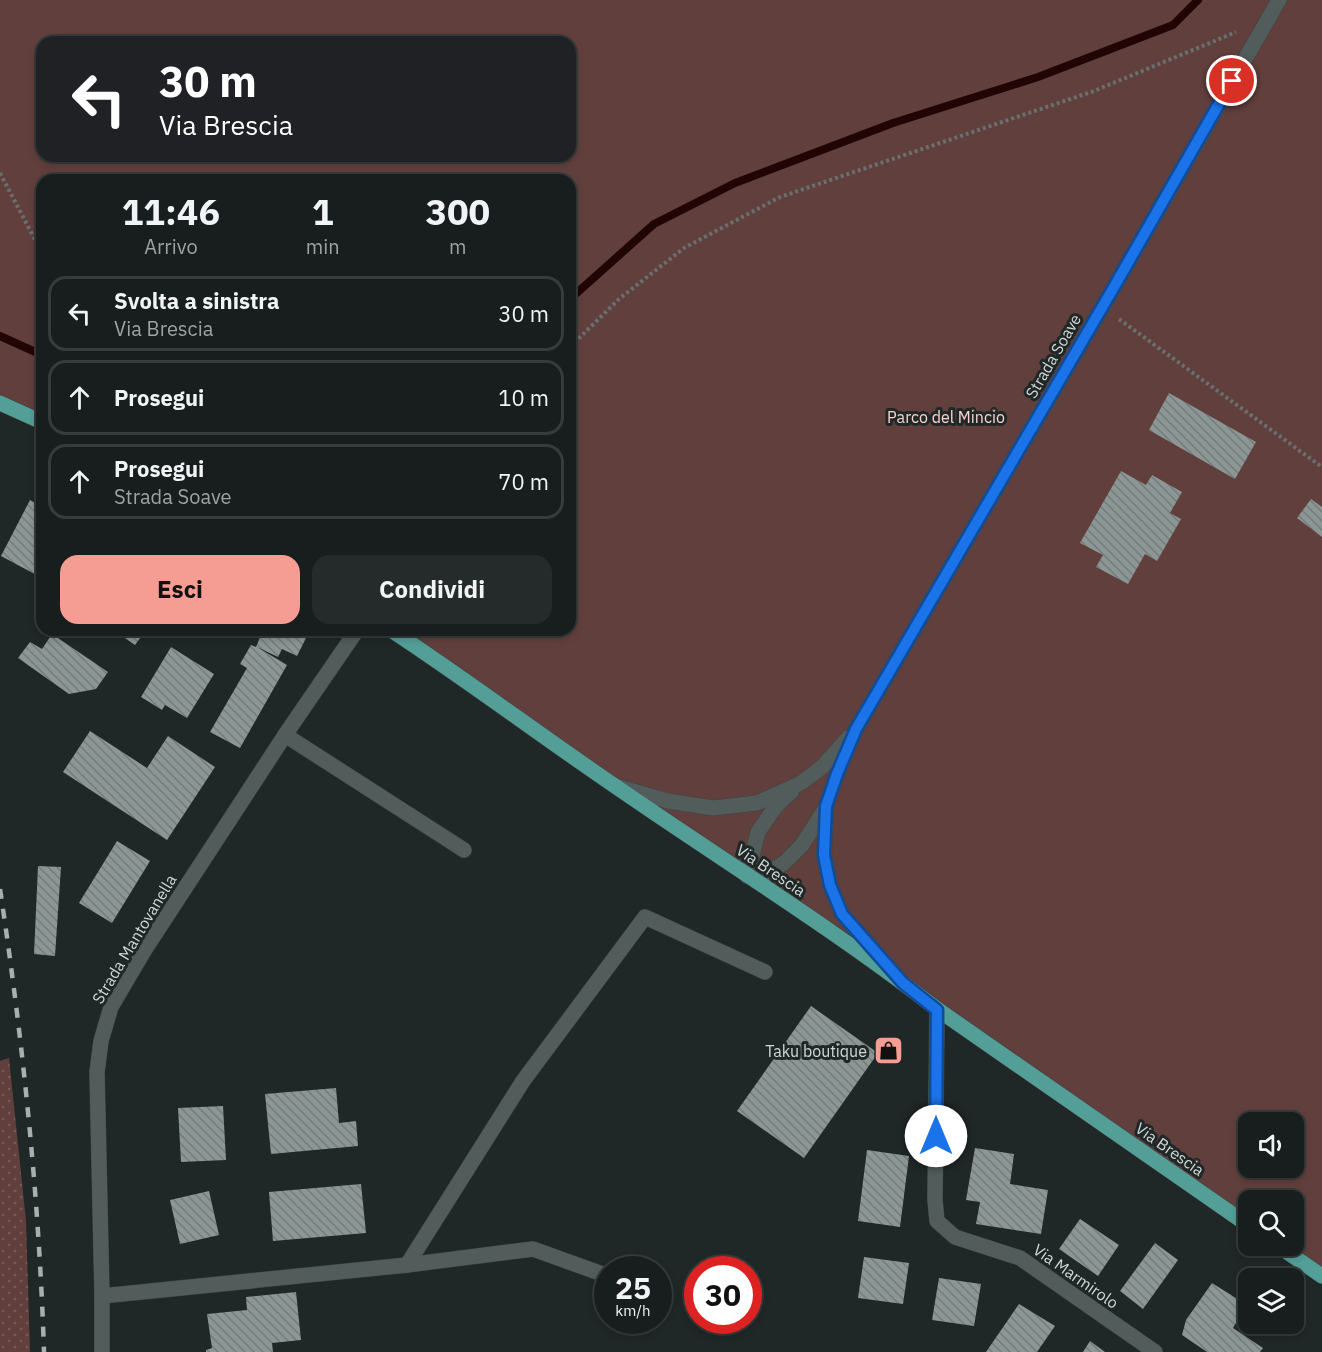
<!DOCTYPE html>
<html lang="it">
<head>
<meta charset="utf-8">
<style>
  :root { --surface:#171e1d; --page:#242b2a; --text:#f1f3f6; --muted:#9ea2a4; --line:#363c3b; --accent:#f59c93 }
  body { margin:0; font-family:"IBM Plex Sans",sans-serif; background:var(--page); color:var(--text); height:100vh; display:flex; flex-direction:column; font-size:22px; white-space:nowrap }
  * { box-sizing:border-box; margin:0 }
  p { font-size:20px; color:var(--muted) }
  .icon { flex:none; width:33px; height:33px; fill:none; stroke:currentColor; stroke-width:2; stroke-linecap:round; stroke-linejoin:round }
  .map { position:relative; flex:1; overflow:hidden }
  .sheet { position:absolute; left:36px; top:174px; width:540px; height:462px; display:flex; flex-direction:column; background:var(--surface); border-radius:18px; box-shadow:0 3px 9px #0003,0 0 0 2px var(--line) }
  .sheet>* { flex:none }
  .banner { position:absolute; left:36px; top:36px; width:540px; height:126px; border-radius:18px; box-shadow:0 3px 9px #0003,0 0 0 2px var(--line); background:#202124; color:#fff; overflow:hidden }
  .tools { position:absolute; left:1238px; top:1112px; display:grid; gap:12px }
  .tools a { display:grid; place-items:center; width:66px; height:66px; border-radius:12px; background:var(--surface); box-shadow:0 3px 9px #0003,0 0 0 2px var(--line); font-size:30px }
  .speed { position:absolute; left:594px; top:1256px; display:flex; gap:12px; font-size:30px; font-weight:700; text-align:center }
  .speed>* { display:grid; place-content:center; width:78px; height:78px; border-radius:50%; background:var(--surface); box-shadow:0 3px 9px #0003,0 0 0 2px var(--line); line-height:1 }
  .speed small { font-size:15px; font-weight:400 }
  .speed .limit { border:9px solid #d22; background:#fff; color:#111 }
  .pin { position:absolute; display:grid; place-items:center; width:51px; height:51px; color:#fff; margin:-26px; border:3px solid #fff; border-radius:50%; box-shadow:0 2px 6px #0007 }
  .me { position:absolute; width:66px; margin:-33px; rotate:0deg; stroke-linejoin:round; filter:drop-shadow(0 0 4px #0008) }
  .turn { display:flex; align-items:center; gap:21px; height:126px; padding:0 24px; font-size:27px }
  .turn .icon { width:78px; height:78px; stroke-width:2.5 }
  .turn b { display:block; font-size:42px; line-height:51px }
  .eta { display:flex; justify-content:space-evenly; align-items:center; height:102px; text-align:center }
  .eta b { font-size:36px; font-weight:800; line-height:42px }
  .cta { display:flex; gap:12px; margin-top:auto; padding:12px 24px }
  .cta a { flex:1; height:69px; border-radius:18px; background:var(--accent); color:#111; font-size:24px; font-weight:800; line-height:69px; text-align:center }
  .cta a+a { background:var(--page); color:var(--text) }
  ul { padding:0; list-style:none }
  li { display:flex; align-items:center; gap:18px; height:75px; margin:0 12px 9px; padding:0 12px; border:3px solid var(--line); border-radius:18px }
  li div { flex:1 }
  li b { display:block; font-size:22px }
  li em { font-style:normal }
  .map>svg:first-child { display:block }
</style>
</head>
<body>
<div class="map">
<svg width="1322" height="1352" viewBox="0 0 1322 1352">
  <defs>
    <pattern id="grass-dots" width="8" height="8" patternUnits="userSpaceOnUse" patternTransform="scale(1.5)"><rect width="8" height="8" fill="#613f3c"/><path d="M2 2h.1M6 6h.1" fill="none" stroke="#775a57" stroke-width="1.8" stroke-linecap="round"/></pattern>
    <pattern id="building-back-hatch" width="6" height="6" patternUnits="userSpaceOnUse" patternTransform="scale(1.5)"><rect width="6" height="6" fill="#8b9695"/><path d="M-1 5l2 2M0 0l6 6M5-1l2 2" fill="none" stroke="#747c7c"/></pattern>
  </defs>
  <rect width="100%" height="100%" fill="#1f2827"/>
  <!-- grass -->
  <polygon fill="url(#grass-dots)" points="9,1058 26,1221 30,1352 0,1352 0,1061"/>
  <!-- green -->
  <path fill="#613f3c" fill-rule="evenodd" d="M0,0h1322v1275l-43,-30h14v-45h-45v24l-860,-594h182v-450h-528v250l-42,-22zM42,42h528v114h-528zM1248,1122h45v45h-45z"/>
  <g fill="none" stroke-linecap="round" stroke-linejoin="round">
    <!-- stream -->
    <g stroke="#210505" stroke-width="8">
      <polyline points="570,299 654,224 735,183 893,123 1038,77 1173,25 1198,0"/>
      <polyline points="0,336 42,355"/>
    </g>
  </g>
  <!-- building -->
  <g fill="url(#building-back-hatch)">
    <polygon points="1169,393 1256,442 1235,479 1149,430"/>
    <polygon points="1121,471 1146,485 1152,475 1182,492 1170,513 1181,519 1157,561 1145,554 1128,584 1096,567 1103,555 1080,543"/>
    <polygon points="1311,499 1322,507 1322,537 1297,518"/>
    <polygon points="30,500 42,507 42,578 1,556"/>
    <polygon points="113,630 146,630 135,645"/>
    <polygon points="263,630 310,630 297,656 282,649 278,657 257,647 287,665 240,748 210,732 247,668 240,664 251,645 256,647"/>
    <polygon points="52,634 108,672 96,689 69,694 18,658 30,642 42,649"/>
    <polygon points="171,647 214,674 187,718 165,705 162,710 141,697"/>
    <polygon points="90,731 147,768 168,736 215,767 167,840 63,772"/>
    <polygon points="117,841 150,861 112,923 79,903"/>
    <polygon points="38,866 61,867 55,956 34,954"/>
    <polygon points="811,1006 878,1053 804,1158 737,1111"/>
    <polygon points="336,1088 339,1123 356,1121 358,1146 271,1154 265,1094"/>
    <polygon points="223,1106 226,1160 181,1162 178,1108"/>
    <polygon points="975,1148 1014,1154 1010,1184 1048,1190 1041,1234 976,1224 980,1202 966,1200"/>
    <polygon points="867,1150 909,1156 900,1227 858,1221"/>
    <polygon points="361,1184 366,1233 273,1241 269,1192"/>
    <polygon points="209,1191 219,1235 180,1244 170,1200"/>
    <polygon points="1080,1219 1119,1245 1098,1276 1059,1249"/>
    <polygon points="1155,1243 1178,1260 1143,1309 1120,1291"/>
    <polygon points="864,1257 909,1263 903,1304 858,1298"/>
    <polygon points="939,1278 981,1284 974,1326 932,1320"/>
    <polygon points="1212,1283 1247,1305 1233,1328 1263,1348 1260,1352 1207,1352 1182,1335 1186,1320"/>
    <polygon points="296,1292 301,1340 272,1343 273,1352 206,1352 206,1350 212,1348 207,1314 247,1310 246,1297"/>
    <polygon points="1019,1304 1055,1326 1037,1352 986,1352"/>
    <polygon points="1090,1341 1105,1352 1083,1352"/>
  </g>
  <g fill="none" stroke-linecap="round" stroke-linejoin="round">
    <defs>
      <g id="minor">
        <polyline points="285,735 464,850"/>
        <polyline points="619,787 668,801 713,808 757,803 801,783 822,767 848,738"/>
        <polyline points="747,876 758,832 776,806 792,791"/>
        <polyline points="756,881 784,863 802,845 825,809"/>
        <polyline points="893,972 842,914 830,885 824,855 826,806 837,774 856,729 1114,287 1279,0"/>
        <polyline points="937,1009 935,1200 937,1221 955,1237 1020,1258 1155,1352"/>
        <polyline points="407,1265 523,1081 645,917 765,972"/>
        <polyline points="102,1296 407,1265 533,1249 608,1276"/>
        <polyline points="102,1352 102,1296 97,1072 101,1041 111,1007 144,951 285,735 357,630"/>
      </g>
      <g id="major">
        <polyline points="0,403 42,422"/>
        <path d="M391,630c76,50 149,105 224,156 107,74 219,143 322,223l311,216"/>
        <polyline points="1277,1245 1322,1276"/>
      </g>
    </defs>
    <!-- minor casing -->
    <use href="#minor" stroke="#3c4443" stroke-width="16"/>
    <!-- major casing -->
    <use href="#major" stroke="#3c4443" stroke-width="16"/>
    <!-- path -->
    <g stroke="#69706f" stroke-width="4" stroke-dasharray="3 3" stroke-linecap="butt">
      <polyline points="0,173 42,253"/>
      <polyline points="1119,319 1322,467"/>
      <polyline points="570,347 619,299 684,248 780,197 1094,91 1236,32"/>
    </g>
    <!-- minor -->
    <use href="#minor" stroke="#525d5b" stroke-width="15"/>
    <!-- major -->
    <use href="#major" stroke="#539f98" stroke-width="15"/>
    <!-- rail -->
    <path stroke="#a8afae" stroke-width="4.5" stroke-dasharray="10 10" stroke-linecap="butt" d="M0,889c23,153 39,308 44,463"/>
  </g>
  <g fill="none" stroke-linecap="round" stroke-linejoin="round">
    <defs>
      <polyline id="route" points="936,1136 937,1010 903,983 842,914 830,885 824,855 826,806 837,774 856,729 1114,287 1232,81"/>
    </defs>
    <!-- route casing -->
    <use href="#route" stroke="#114b97" stroke-width="15"/>
    <!-- route -->
    <use href="#route" stroke="#1a73e8" stroke-width="10"/>
  </g>
  <!-- icons -->
  <defs>
    <symbol id="shop-square" viewBox="-11 -11 22 22"><rect x="-9" y="-9" width="18" height="18" rx="4" fill="#f59c93" stroke="#1f2827"/><path d="M-5-2.5h2.3a2.7 3.5 0 0 1 5.4 0H5L5.5 6h-11ZM-1.5-2.5h3a1.5 2.3 0 0 0-3 0Z" fill="#111"/></symbol>
  </defs>
  <g fill-rule="evenodd">
    <use href="#shop-square" x="872" y="1034" width="33" height="33"/>
  </g>
  <g text-anchor="middle" dominant-baseline="central" stroke-width="6" stroke-linejoin="round" paint-order="stroke">
    <!-- street labels -->
    <g font-size="16" fill="#d1d7d6" stroke="#1f2827">
      <text transform="translate(1053 356) rotate(-60)">Strada Soave</text>
      <text transform="translate(771 870) rotate(34)">Via Brescia</text>
      <text transform="translate(134 939) rotate(-59)">Strada Mantovanella</text>
      <text transform="translate(1170 1149) rotate(35)">Via Brescia</text>
      <text transform="translate(1076 1276) rotate(35)">Via Marmirolo</text>
    </g>
    <!-- park labels -->
    <g font-size="16" fill="#fdd3ce" stroke="#1f2827">
      <text x="946" y="417">Parco del Mincio</text>
    </g>
    <!-- poi labels -->
    <g font-size="16" fill="#d1d7d6" stroke="#1f2827" text-anchor="end">
      <text x="867" y="1051">Taku boutique</text>
    </g>
  </g>
</svg>
<div class="tools">
<a><svg class="icon" aria-label="sound" viewBox="0 0 24 24"><path d="M4 9h4l5-4v14l-5-4H4zM17 9q2 3 0 6"/></svg></a>
<a><svg class="icon" aria-label="search" viewBox="0 0 24 24"><circle cx="10" cy="10" r="6"/><path d="M15 15l6 6"/></svg></a>
<a><svg class="icon" aria-label="layers" viewBox="0 0 24 24"><path d="M12 4l9 5-9 5-9-5zM3 14l9 5 9-5"/></svg></a>
</div>
<div class="speed"><div>25<small>km/h</small></div><div class="limit">30</div></div>
<div class="pin" style="left:1232px;top:81px;background:#d93025"><svg class="icon" aria-label="arrive" viewBox="0 0 24 24"><path d="M6 21V4h12l-3 4 3 4H6"/></svg></div>
<svg class="me" style="left:936px;top:1136px" viewBox="-20 -20 40 40"><circle r="19" fill="#fff"/><path d="M0-13L10 11 0 6-10 11z" fill="#1a73e8"/></svg>
<div class="banner">
<div class="turn"><svg class="icon" aria-label="left" viewBox="0 0 24 24"><path d="M17 20v-9H6M10 6l-5 5 5 5"/></svg><div><b>30 m</b>Via Brescia</div></div>
</div>
<section class="sheet">
<div class="eta">
<div><b>11:46</b><p>Arrivo</p></div>
<div><b>1</b><p>min</p></div>
<div><b>300</b><p>m</p></div>
</div>
<ul>
<li><svg class="icon" aria-label="left" viewBox="0 0 24 24"><path d="M17 20v-9H6M10 6l-5 5 5 5"/></svg><div><b>Svolta a sinistra</b><p>Via Brescia</p></div><em>30 m</em></li>
<li><svg class="icon" aria-label="ahead" viewBox="0 0 24 24"><path d="M12 20V5M6 11l6-6 6 6"/></svg><div><b>Prosegui</b></div><em>10 m</em></li>
<li><svg class="icon" aria-label="ahead" viewBox="0 0 24 24"><path d="M12 20V5M6 11l6-6 6 6"/></svg><div><b>Prosegui</b><p>Strada Soave</p></div><em>70 m</em></li>
</ul>
<div class="cta"><a>Esci</a><a>Condividi</a></div>
</section>
</div>
</body>
</html>
